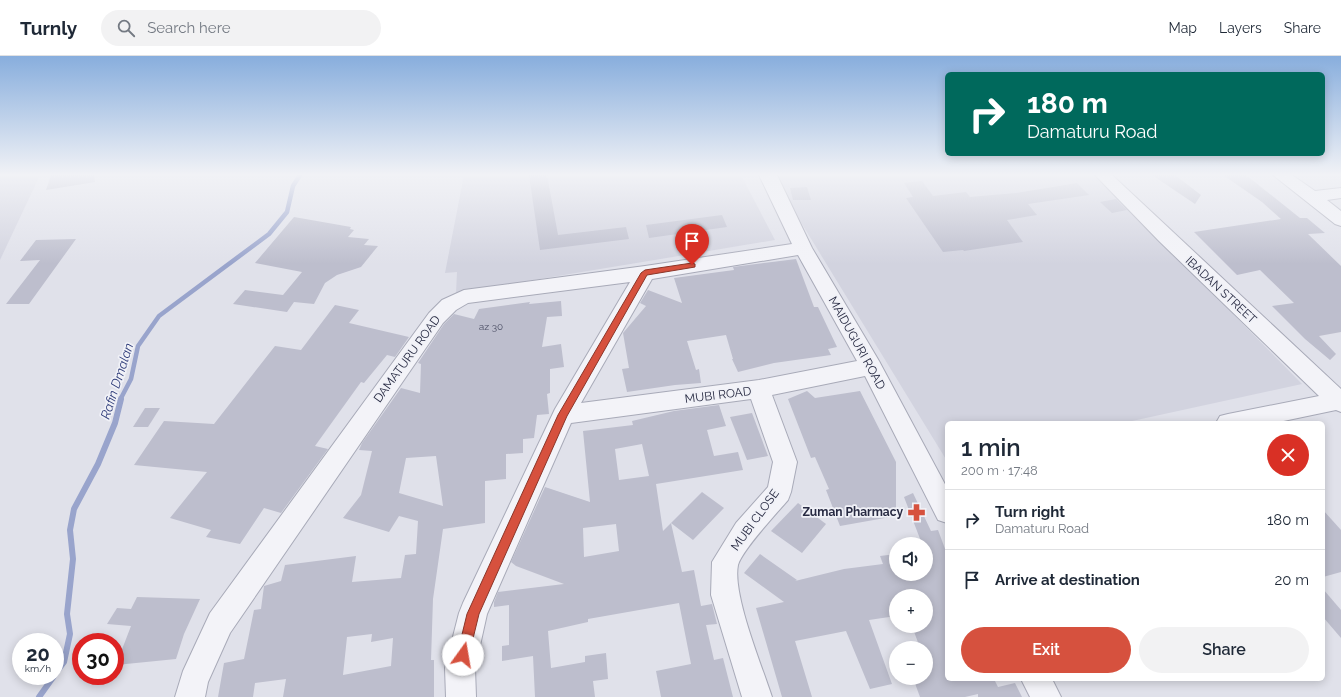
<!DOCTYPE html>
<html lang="en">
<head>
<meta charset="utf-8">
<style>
  :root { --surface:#fff; --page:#f2f2f3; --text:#1f2937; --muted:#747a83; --line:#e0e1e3; --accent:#d6513e }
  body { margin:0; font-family:Raleway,sans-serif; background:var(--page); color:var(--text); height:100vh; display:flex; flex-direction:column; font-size:15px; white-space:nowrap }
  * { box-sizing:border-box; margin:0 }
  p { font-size:13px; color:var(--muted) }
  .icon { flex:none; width:22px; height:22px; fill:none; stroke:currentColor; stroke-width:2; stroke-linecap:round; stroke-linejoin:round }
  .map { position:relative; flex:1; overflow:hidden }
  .panel { position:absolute; left:945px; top:365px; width:380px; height:260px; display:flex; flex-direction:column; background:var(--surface); border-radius:6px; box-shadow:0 2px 10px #0003 }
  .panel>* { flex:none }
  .banner { position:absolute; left:945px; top:16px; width:380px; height:84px; border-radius:6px; box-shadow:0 2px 10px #0003; background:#00695c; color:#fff; overflow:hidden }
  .fabs { position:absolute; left:889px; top:481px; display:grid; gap:8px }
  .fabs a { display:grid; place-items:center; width:44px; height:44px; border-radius:50%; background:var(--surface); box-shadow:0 2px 10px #0003; font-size:20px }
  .speed { position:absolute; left:12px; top:577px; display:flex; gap:8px; font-size:20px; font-weight:700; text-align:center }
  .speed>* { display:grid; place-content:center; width:52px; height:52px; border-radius:50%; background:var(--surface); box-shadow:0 2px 10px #0003; line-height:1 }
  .speed small { font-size:10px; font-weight:400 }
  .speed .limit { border:6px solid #d22; background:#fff; color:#111 }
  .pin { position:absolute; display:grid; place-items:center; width:34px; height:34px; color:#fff; margin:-41px -17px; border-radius:50% 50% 50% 0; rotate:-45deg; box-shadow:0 0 4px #0007 }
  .pin .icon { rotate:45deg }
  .me { position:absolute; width:44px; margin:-22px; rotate:13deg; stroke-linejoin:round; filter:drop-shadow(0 0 3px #0008) }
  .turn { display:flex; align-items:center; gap:14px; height:84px; padding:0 16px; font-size:18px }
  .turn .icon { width:52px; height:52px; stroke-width:2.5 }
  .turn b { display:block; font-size:28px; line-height:34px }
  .round { display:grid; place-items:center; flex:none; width:42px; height:42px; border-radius:21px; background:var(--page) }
  .summary { display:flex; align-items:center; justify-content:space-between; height:68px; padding:0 16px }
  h1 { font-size:24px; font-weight:600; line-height:30px }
  .cta { display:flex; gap:8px; margin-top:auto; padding:8px 16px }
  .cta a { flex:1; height:46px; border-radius:24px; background:var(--accent); color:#fff; font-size:16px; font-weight:600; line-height:46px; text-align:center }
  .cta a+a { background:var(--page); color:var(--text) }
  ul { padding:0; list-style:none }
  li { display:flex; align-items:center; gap:12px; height:60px; padding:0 16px; border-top:1px solid var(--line) }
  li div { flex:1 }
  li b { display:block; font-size:15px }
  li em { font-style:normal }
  header { display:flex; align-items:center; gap:24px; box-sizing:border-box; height:56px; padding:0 20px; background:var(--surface); border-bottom:1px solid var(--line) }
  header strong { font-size:19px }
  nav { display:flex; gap:22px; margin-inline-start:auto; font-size:14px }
  .search { width:280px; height:36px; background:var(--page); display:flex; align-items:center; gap:10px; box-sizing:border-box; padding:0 14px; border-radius:22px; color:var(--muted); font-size:15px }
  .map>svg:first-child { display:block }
</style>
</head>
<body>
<header>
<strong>Turnly</strong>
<div class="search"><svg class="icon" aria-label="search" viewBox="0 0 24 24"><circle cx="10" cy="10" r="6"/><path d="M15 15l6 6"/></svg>Search here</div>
<nav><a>Map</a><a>Layers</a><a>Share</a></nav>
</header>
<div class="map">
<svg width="1341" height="641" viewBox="0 0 1341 641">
  <rect width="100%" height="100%" fill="#e0e1ea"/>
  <!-- built -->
  <g fill="#d2d3df">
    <polygon points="0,119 40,119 0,204"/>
    <polygon points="464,119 741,119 775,184 456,237 457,216 445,217"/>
    <polygon points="772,119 1096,119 1302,328 1123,367 947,367 947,405"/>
  </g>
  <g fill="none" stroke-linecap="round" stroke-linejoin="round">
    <!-- stream-far1 -->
    <polyline stroke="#99a4cc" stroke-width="4.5" points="120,344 131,323 138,290 159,260 269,178 287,156 293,130 300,119"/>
    <!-- stream -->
    <g stroke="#99a4cc" stroke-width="6">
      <polyline points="55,618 64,606 70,578 67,558 73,503 70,474 74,453 98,408 115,367 121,343"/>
      <polyline points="39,641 54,620"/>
    </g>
  </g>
  <!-- building -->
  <g fill="#bdbecd" fill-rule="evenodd">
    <polygon points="51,119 94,119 95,126 46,134"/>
    <polygon points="529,119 547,119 558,179 626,171 629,183 540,194"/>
    <polygon points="1152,119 1175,119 1201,139 1195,148"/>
    <polygon points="1223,119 1246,119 1300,162 1307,162 1325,177 1308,178 1341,210 1341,276 1319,280 1336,298 1330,304 1305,283 1272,250 1294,247 1260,214 1237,219 1194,176 1281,163 1262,146"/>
    <polygon points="922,125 933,140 966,136 970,141 1016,137 1077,127 1089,139 1028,148 1037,159 1007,164 1023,186 964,195 963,194 943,196 906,142 913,141 904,127"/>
    <polygon points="807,131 811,144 793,144 790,132"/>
    <polygon points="1116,143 1127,154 1112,157 1100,146"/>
    <polygon points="722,159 727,171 649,182 646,169"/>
    <polygon points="294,161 351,171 350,173 354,174 348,181 369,183 364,189 378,190 361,211 337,219 325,227 314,248 294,246 287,256 233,248 245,234 283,239 302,216 255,207"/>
    <polygon points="76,183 29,248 6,248 40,204 20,205 36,184"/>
    <polygon points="796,203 814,251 818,251 837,291 828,293 831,299 774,307 738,316 732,303 733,303 726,279 687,285 696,314 699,313 701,327 675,329 627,336 622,313 629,312 623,277 646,250 640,247 648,234 682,247 674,222 734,214 733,211"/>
    <path d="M561,245l1,15 -15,1 -5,30 19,-3 3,23 -14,2v24l-3,1 2,20 -12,1 -3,23 -11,1v14l-17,1v25l-21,2v42l-42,6 -10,70 -2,61h3v37h-151l3,-18 -31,4 -2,14h-35l6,-34 20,-4 10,-49 7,-1 3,-23 17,-5 4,-16 71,-9 -4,26 49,-4 4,-23 11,-1 2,-33 -19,-5 -10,16 -46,-14 18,-23 11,-44 -13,-1 3,-7 39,-55 19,5 1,-29 -3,-1 26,-39 10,-10 20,5 5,-10 51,-7 -1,2zM436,400l7,50 -44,-13 7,-35zM372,578l-1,8 22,-4 -2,28 -48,9 4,-38z"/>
    <polygon points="335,249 359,254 349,267 409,281 395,301 387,299 364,327 361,326 315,390 328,393 281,457 264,452 240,488 206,481 211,474 170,462 207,416 134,409 164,365 214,368 275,290 301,294"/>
    <polygon points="807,335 815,342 860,335 896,406 896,460 840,470 826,434 829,433 815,401 811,402 788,343"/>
    <path d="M719,349l7,21 -19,4 7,26 24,-4 5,18 -87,14 7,47 39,-39 22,16 -31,32 -22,-17 11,49 12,-2 7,36 11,-2 5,20 -11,1 8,35 9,-2 10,39h-72l-5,-26 35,-7 -12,-61 -91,16v3l-40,9 3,37 34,-6v-6l21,-3 2,26 -15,2 2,16h-60l-2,-41 -31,5v-15l7,-1v-40l-15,2v-5l4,-10 66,-8 -48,-18 -5,-4 34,-75 45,15 -7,-71 50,-6 -1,-4 42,-10zM642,388l7,32 -30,4 -4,-31zM616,468l3,27 -35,6 -1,-29z"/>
    <polygon points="145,352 160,352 148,371 133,371"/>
    <polygon points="752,357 768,400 747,404 730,361"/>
    <polygon points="913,437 931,475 938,474 947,498 947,623 994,623 998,631 1015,627 1022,641 978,641 978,638 965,641 920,641 913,622 926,622 926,592 920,592 912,570 926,570 926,540 896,540 896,560 869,564 892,628 870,633 846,575 795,585 812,641 782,641 756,552 784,546 744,517 760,498 797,524 795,525 844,513 883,508 880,500 896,498 896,518 926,518 926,488 922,488 904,441"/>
    <polygon points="798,447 826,468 802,497 771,475"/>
    <polygon points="1323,454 1341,474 1341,516 1323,521"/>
    <polygon points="1323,533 1341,554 1341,582 1323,561"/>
    <polygon points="137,541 200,543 184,578 176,603 116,609 131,570 107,568 117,552 131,553"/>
  </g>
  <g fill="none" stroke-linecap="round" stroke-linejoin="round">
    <defs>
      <g id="minor">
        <path d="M759,119h18l35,73 67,113 68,127v35l-9,-3 -73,-144 -93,19 25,67 -6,30 -3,8c-11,13 -46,50 -50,65 -6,29 24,101 34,132h-30l-31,-102 1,-33 24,-39 32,-36 5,-25 -22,-63 -180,24 -84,191 -12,54 1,29h-30l-1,-29 14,-55 4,-10 92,-194 75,-127 -162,21 -12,7 -13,13 -213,310 -22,49 -3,15h-30l8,-26 27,-58 219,-300 13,-13 22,-10 181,-24 147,-22zM798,199l59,106 -98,19 -178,23 71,-124z"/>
        <polygon points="1095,119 1112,119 1341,333 1341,356 1336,354 1274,367 1216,367 1220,360 1228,358 1319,340 1159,185"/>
        <polygon points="1273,119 1292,119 1315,135 1341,132 1341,142 1327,144 1341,155 1341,170 1335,168"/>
        <polygon points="1021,623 1052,623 1061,641 1030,641"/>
      </g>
    </defs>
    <!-- minor casing -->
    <use href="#minor" stroke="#a8aab8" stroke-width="2"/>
    <!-- minor -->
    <use href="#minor" fill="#f3f3f8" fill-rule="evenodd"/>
  </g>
  <!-- sky -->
  <linearGradient id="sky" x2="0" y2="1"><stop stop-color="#88aedd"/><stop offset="0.57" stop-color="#f1f2f6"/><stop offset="1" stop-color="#f1f2f6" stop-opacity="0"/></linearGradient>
  <rect width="1341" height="208" fill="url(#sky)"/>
  <!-- route -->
  <polygon fill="#d6513e" stroke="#8b3528" points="692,207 695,208 695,211 647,219 567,360 479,558 468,603 463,605 459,603 457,599 467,558 558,359 641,217 645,214"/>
  <!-- icons -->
  <defs>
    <symbol id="pharmacy-bare" viewBox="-9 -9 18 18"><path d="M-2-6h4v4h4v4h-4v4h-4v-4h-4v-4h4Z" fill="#d6513e" stroke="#f0f1f7" stroke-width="2.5" paint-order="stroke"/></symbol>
  </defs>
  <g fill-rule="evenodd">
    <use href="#pharmacy-bare" x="904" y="444" width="25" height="25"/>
  </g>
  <g text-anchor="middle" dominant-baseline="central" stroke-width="3.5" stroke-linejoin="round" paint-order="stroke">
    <!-- number labels -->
    <g font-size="10" fill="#4c4f65">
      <text x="491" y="270">az 30</text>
    </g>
    <!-- street labels -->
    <g font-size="12" fill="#272a42" stroke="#f0f1f7">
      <text transform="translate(1221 234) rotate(43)">IBADAN STREET</text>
      <text transform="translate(857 287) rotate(61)">MAIDUGURI ROAD</text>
      <text transform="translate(407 303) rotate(-54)">DAMATURU ROAD</text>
      <text transform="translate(718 339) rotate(-7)">MUBI ROAD</text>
      <text transform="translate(755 464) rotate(-54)">MUBI CLOSE</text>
    </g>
    <!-- poi labels -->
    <g font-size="12" font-weight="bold" fill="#272a42" stroke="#f0f1f7" text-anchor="end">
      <text x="903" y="456">Zuman Pharmacy</text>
    </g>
    <!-- water labels -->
    <g font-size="13" font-style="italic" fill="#2f3c79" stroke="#f0f1f7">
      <text transform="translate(117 325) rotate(-72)">Rafin Dmalan</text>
    </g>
  </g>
</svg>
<div class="fabs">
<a><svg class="icon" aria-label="sound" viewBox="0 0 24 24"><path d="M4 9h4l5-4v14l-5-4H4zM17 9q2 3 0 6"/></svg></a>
<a>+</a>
<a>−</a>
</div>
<div class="speed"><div>20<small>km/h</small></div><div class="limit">30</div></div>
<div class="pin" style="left:692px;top:209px;background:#d93025"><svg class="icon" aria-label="arrive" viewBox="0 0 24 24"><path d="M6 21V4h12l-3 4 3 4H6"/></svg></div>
<svg class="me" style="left:463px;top:599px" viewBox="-20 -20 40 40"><circle r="19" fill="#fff"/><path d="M0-13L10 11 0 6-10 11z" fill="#d6513e"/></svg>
<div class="banner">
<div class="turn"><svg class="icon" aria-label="right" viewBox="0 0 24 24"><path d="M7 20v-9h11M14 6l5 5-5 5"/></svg><div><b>180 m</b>Damaturu Road</div></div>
</div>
<section class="panel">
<div class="summary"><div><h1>1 min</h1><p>200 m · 17:48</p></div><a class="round" style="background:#d93025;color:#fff"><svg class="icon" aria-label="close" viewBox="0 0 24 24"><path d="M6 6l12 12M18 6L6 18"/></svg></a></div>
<ul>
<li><svg class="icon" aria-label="right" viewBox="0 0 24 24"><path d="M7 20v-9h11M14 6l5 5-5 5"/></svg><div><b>Turn right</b><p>Damaturu Road</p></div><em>180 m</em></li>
<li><svg class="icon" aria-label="arrive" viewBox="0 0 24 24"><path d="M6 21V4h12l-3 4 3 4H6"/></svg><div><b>Arrive at destination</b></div><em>20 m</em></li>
</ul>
<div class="cta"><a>Exit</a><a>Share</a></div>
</section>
</div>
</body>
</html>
